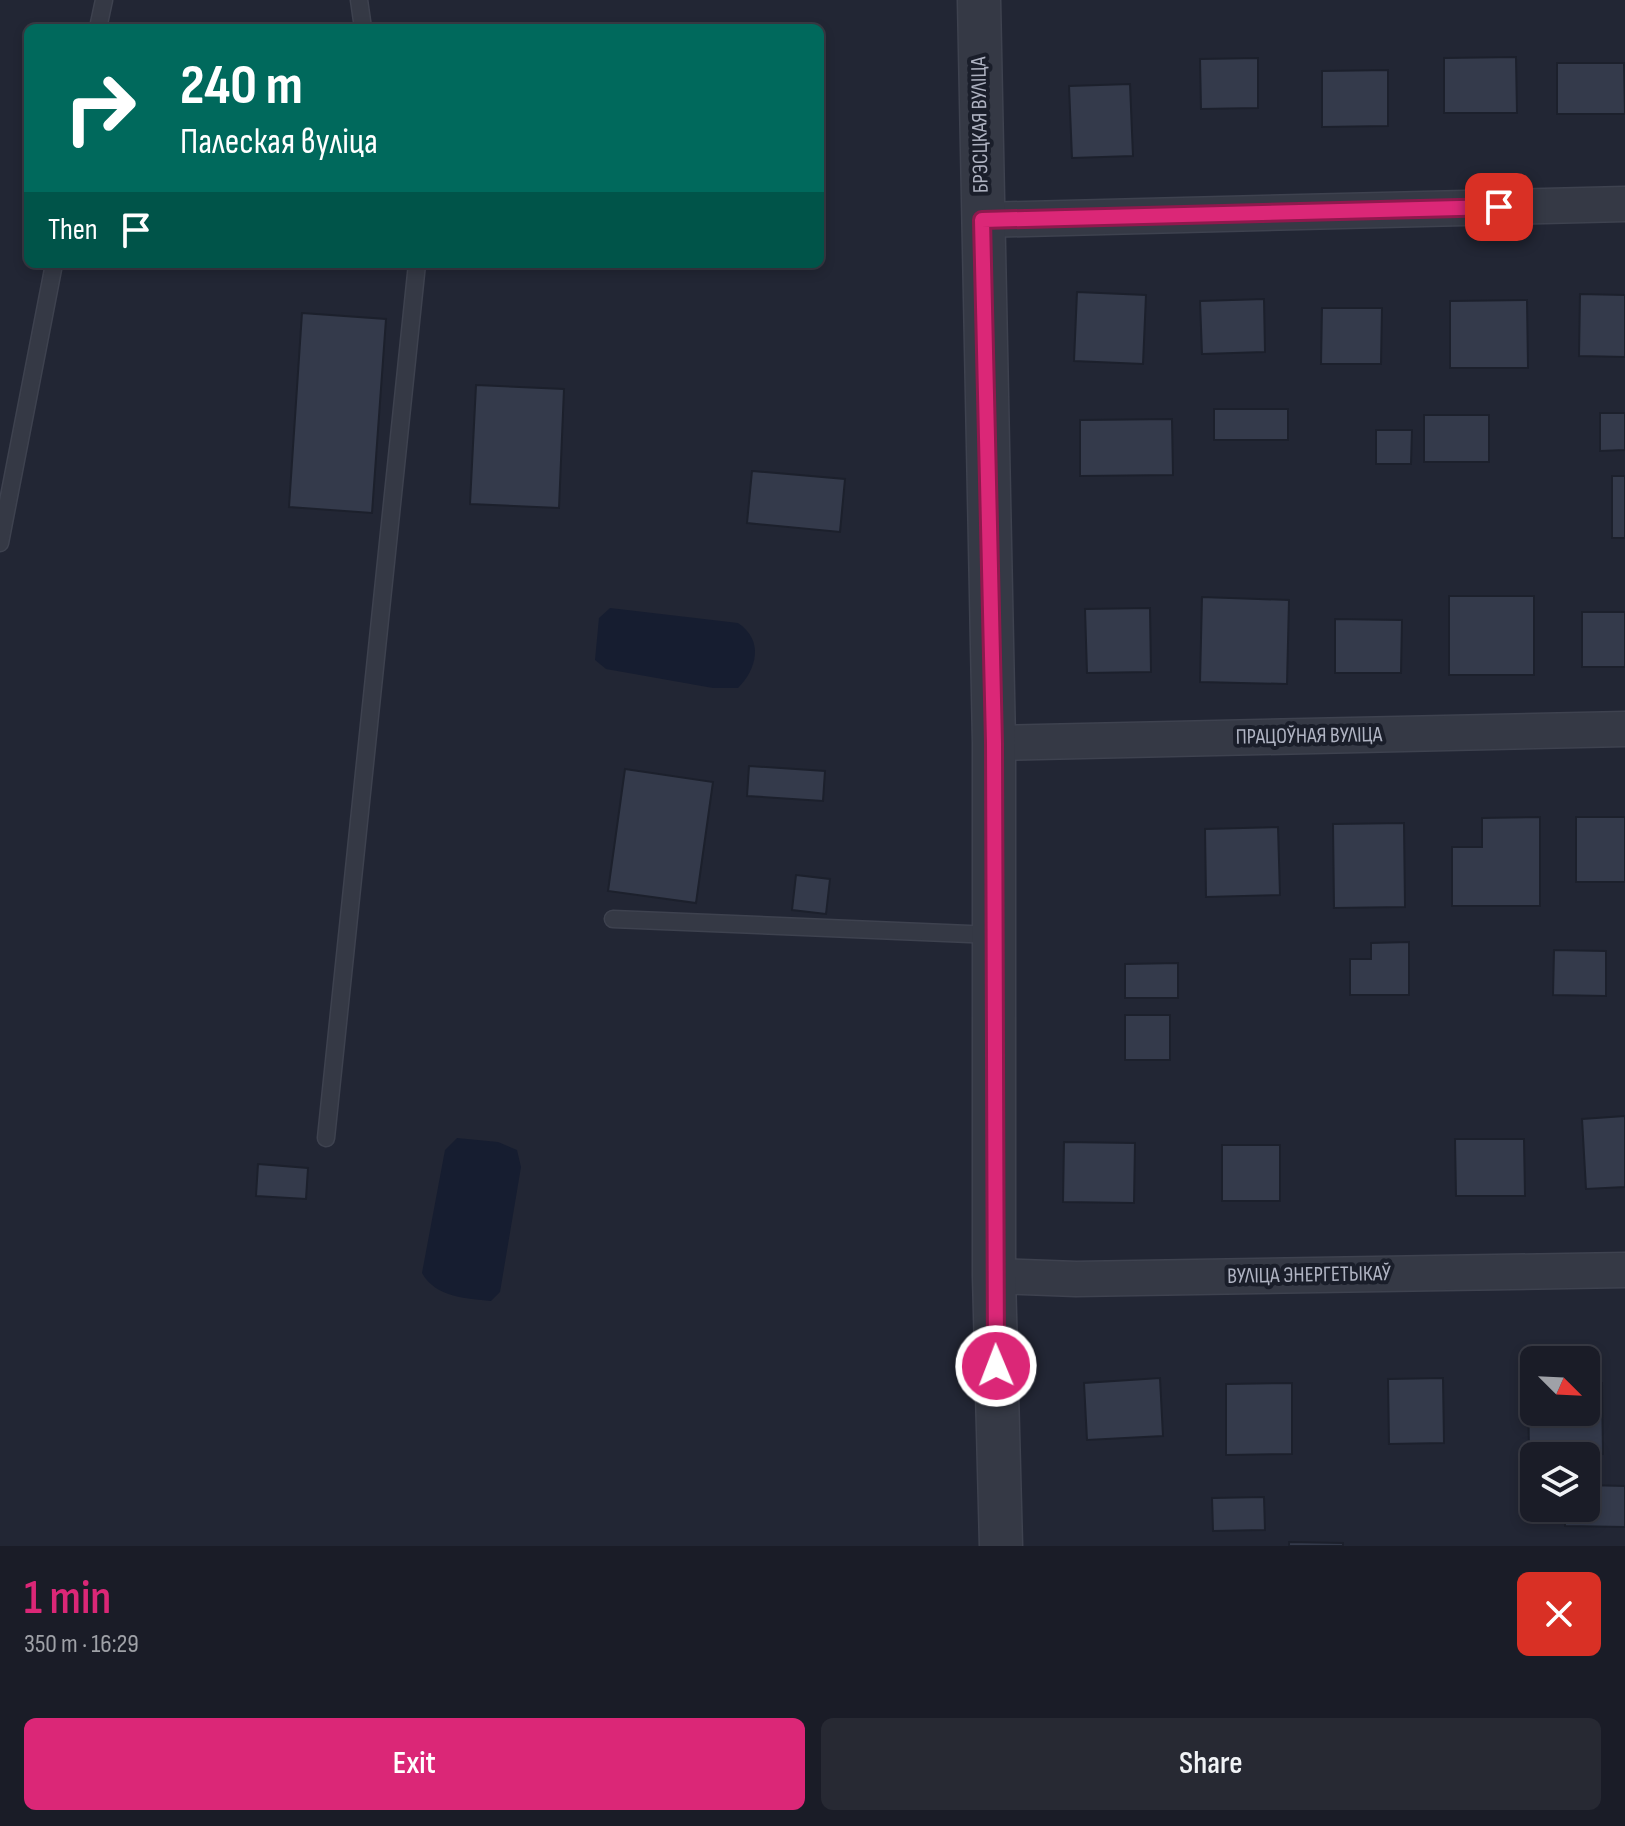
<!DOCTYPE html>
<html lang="en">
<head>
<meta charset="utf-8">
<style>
  :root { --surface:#1a1c27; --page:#272933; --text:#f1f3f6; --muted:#9fa1a7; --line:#383a44; --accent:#db2777 }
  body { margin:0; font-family:"Sofia Sans Condensed",sans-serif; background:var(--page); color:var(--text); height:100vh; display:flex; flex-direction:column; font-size:30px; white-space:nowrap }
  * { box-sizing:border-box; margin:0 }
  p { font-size:26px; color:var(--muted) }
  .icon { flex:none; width:44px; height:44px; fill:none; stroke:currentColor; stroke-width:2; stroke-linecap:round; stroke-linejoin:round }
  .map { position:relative; height:1546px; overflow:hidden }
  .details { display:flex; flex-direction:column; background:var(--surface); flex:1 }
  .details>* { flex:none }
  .top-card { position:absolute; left:24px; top:24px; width:800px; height:244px; border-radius:12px; box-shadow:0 4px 12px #0003,0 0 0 2px var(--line); background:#00695c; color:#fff; overflow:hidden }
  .needle { width:52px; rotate:114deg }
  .buttons { position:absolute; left:1520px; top:1346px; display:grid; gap:16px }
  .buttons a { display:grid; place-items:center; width:80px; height:80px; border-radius:12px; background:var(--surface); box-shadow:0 4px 12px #0003,0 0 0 2px var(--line); font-size:40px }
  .pin { position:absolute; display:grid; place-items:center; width:68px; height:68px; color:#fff; margin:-34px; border-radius:16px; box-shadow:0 4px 12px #0006 }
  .me { position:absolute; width:88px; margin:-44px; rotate:359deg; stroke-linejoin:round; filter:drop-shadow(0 0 6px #0008) }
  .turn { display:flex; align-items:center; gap:28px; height:168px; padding:0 24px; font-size:36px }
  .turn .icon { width:104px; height:104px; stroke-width:2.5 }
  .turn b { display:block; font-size:56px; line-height:68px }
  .then { display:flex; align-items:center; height:76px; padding:0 24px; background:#0003; gap:16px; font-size:30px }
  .round { display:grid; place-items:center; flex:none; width:84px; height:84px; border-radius:12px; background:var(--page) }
  .head { display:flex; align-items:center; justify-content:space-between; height:136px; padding:0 24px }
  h1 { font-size:48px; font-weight:600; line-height:60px; color:var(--accent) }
  .action { display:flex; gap:16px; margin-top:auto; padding:16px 24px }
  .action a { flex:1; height:92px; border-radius:12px; background:var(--accent); color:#fff; font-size:32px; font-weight:600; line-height:92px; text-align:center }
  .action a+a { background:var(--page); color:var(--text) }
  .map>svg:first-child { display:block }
</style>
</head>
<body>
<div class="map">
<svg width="1625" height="1546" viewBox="0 0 1625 1546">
  <rect width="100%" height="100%" fill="#222634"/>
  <!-- water -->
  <g fill="#161d30">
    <path d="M610,608l128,15c26,17 19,46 0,65h-25l-107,-19 -11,-9 4,-42z"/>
    <path d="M457,1138l41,4 19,8 4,17 -21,125 -9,9c-25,-3 -55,-3 -69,-28l23,-123z"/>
  </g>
  <!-- building -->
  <g fill="#343a4b" stroke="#1c202c" stroke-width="2">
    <polygon points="1516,57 1517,113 1444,113 1444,58"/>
    <polygon points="1258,58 1258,108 1201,109 1200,59"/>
    <polygon points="1557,63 1624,63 1625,114 1557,114"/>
    <polygon points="1388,70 1388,126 1322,127 1322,71"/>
    <polygon points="1130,84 1133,156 1072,158 1069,86"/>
    <polygon points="1077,292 1146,295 1143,364 1074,361"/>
    <polygon points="1580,294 1625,295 1625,357 1579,356"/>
    <polygon points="1264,299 1265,352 1202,354 1200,301"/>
    <polygon points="1527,300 1528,368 1450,368 1450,301"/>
    <polygon points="1322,308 1382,308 1381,364 1321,364"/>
    <polygon points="302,313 386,319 372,513 289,507"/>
    <polygon points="476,385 564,389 559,508 470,504"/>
    <rect x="1214" y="409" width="74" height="31"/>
    <polygon points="1600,413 1625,413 1625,450 1600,451"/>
    <rect x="1424" y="415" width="65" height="47"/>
    <polygon points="1172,419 1173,475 1080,476 1080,420"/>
    <polygon points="1376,430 1412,430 1411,464 1376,464"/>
    <polygon points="752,471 845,479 840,532 747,523"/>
    <rect x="1612" y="476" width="13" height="62"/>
    <rect x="1449" y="596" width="85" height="79"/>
    <polygon points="1202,597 1289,600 1287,684 1200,682"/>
    <polygon points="1150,608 1151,672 1087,673 1085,609"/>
    <rect x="1582" y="612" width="43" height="55"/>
    <polygon points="1335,619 1402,620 1401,673 1335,673"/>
    <polygon points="749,766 825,771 823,801 747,796"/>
    <polygon points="625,769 713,782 696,903 608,891"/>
    <polygon points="1540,817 1540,906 1452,906 1452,847 1482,847 1482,818"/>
    <rect x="1576" y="817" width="49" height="65"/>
    <polygon points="1404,823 1405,907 1334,908 1333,824"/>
    <polygon points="1278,827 1280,895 1206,897 1205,829"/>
    <polygon points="796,875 830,879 826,914 792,910"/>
    <polygon points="1409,942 1409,995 1350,995 1350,959 1371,959 1371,943"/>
    <polygon points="1554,950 1606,951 1606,996 1553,995"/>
    <polygon points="1178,963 1178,998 1125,998 1125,964"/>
    <rect x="1125" y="1015" width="45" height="45"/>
    <polygon points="1625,1116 1625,1187 1586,1189 1582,1119"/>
    <polygon points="1455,1139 1524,1139 1525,1196 1456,1196"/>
    <polygon points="1064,1142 1135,1143 1134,1203 1063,1202"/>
    <rect x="1222" y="1145" width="58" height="56"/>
    <polygon points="258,1164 308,1168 306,1199 256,1196"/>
    <polygon points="1160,1378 1163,1436 1087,1440 1084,1383"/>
    <polygon points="1443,1378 1444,1443 1389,1444 1388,1379"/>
    <polygon points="1292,1383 1292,1454 1226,1455 1226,1384"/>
    <polygon points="1602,1383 1603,1454 1529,1455 1528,1385 1534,1385 1534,1412 1586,1412 1586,1384"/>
    <polygon points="1586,1485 1625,1486 1625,1527 1565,1526 1565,1508 1586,1508"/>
    <polygon points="1264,1497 1265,1530 1213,1531 1212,1498"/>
    <polygon points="1289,1542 1343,1543 1343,1546 1289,1546"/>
  </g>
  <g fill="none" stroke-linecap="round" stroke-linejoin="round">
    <defs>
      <g id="service">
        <polyline points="359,0 363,28"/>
        <polyline points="98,28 104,0"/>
        <polyline points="0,543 54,264"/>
        <polyline points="613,919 993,935"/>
        <polyline points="326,1138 417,264"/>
      </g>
      <g id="minor">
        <polyline points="982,220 1625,204"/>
        <polyline points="994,743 1625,729"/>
        <polyline points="994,1276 1076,1279 1625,1270"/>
      </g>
      <polyline id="tertiary" points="979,0 994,743 994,1276 1001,1546"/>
    </defs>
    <!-- service casing -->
    <use href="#service" stroke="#3e424f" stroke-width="19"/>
    <!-- minor casing -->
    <use href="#minor" stroke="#3e424f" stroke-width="37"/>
    <!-- tertiary casing -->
    <use href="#tertiary" stroke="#3e424f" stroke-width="45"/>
    <!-- service -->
    <use href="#service" stroke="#353945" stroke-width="16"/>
    <!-- minor -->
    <use href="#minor" stroke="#353945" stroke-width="34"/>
    <!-- tertiary -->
    <use href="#tertiary" stroke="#353945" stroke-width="42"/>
  </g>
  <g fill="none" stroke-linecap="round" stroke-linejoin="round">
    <defs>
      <polyline id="route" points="996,1366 994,743 982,220 1499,207"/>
    </defs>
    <!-- route casing -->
    <use href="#route" stroke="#8e194d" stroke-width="20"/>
    <!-- route -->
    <use href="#route" stroke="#db2777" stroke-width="14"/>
  </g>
  <g text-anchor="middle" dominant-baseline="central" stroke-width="8" stroke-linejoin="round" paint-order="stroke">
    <!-- street labels -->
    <g font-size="22" fill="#afb3c2" stroke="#1a1e2a">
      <text transform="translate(980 125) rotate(-91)">БРЭСЦКАЯ ВУЛІЦА</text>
      <text transform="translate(1309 736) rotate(-1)">ПРАЦОЎНАЯ ВУЛІЦА</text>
      <text transform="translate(1309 1275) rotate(-1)">ВУЛІЦА ЭНЕРГЕТЫКАЎ</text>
    </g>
  </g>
</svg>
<div class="buttons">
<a><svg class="needle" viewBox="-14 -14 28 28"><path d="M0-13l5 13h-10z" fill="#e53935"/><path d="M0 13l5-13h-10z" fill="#9fa1a7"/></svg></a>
<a><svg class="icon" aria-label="layers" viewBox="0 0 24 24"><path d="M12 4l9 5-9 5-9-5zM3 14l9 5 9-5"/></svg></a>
</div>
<div class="pin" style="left:1499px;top:207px;background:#d93025"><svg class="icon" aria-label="arrive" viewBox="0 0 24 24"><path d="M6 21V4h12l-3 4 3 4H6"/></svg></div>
<svg class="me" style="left:996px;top:1366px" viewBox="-20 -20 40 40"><circle r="17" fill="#db2777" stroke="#fff" stroke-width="3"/><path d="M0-11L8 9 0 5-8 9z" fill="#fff"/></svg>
<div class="top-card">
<div class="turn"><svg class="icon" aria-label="right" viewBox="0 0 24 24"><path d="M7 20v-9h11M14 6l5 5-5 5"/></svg><div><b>240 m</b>Палеская вуліца</div></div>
<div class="then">Then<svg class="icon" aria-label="arrive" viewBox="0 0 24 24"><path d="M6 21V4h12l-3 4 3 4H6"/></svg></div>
</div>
</div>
<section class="details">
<div class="head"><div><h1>1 min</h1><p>350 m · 16:29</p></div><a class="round" style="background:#d93025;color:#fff"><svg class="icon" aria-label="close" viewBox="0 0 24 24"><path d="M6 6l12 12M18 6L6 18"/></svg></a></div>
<div class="action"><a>Exit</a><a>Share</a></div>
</section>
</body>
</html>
